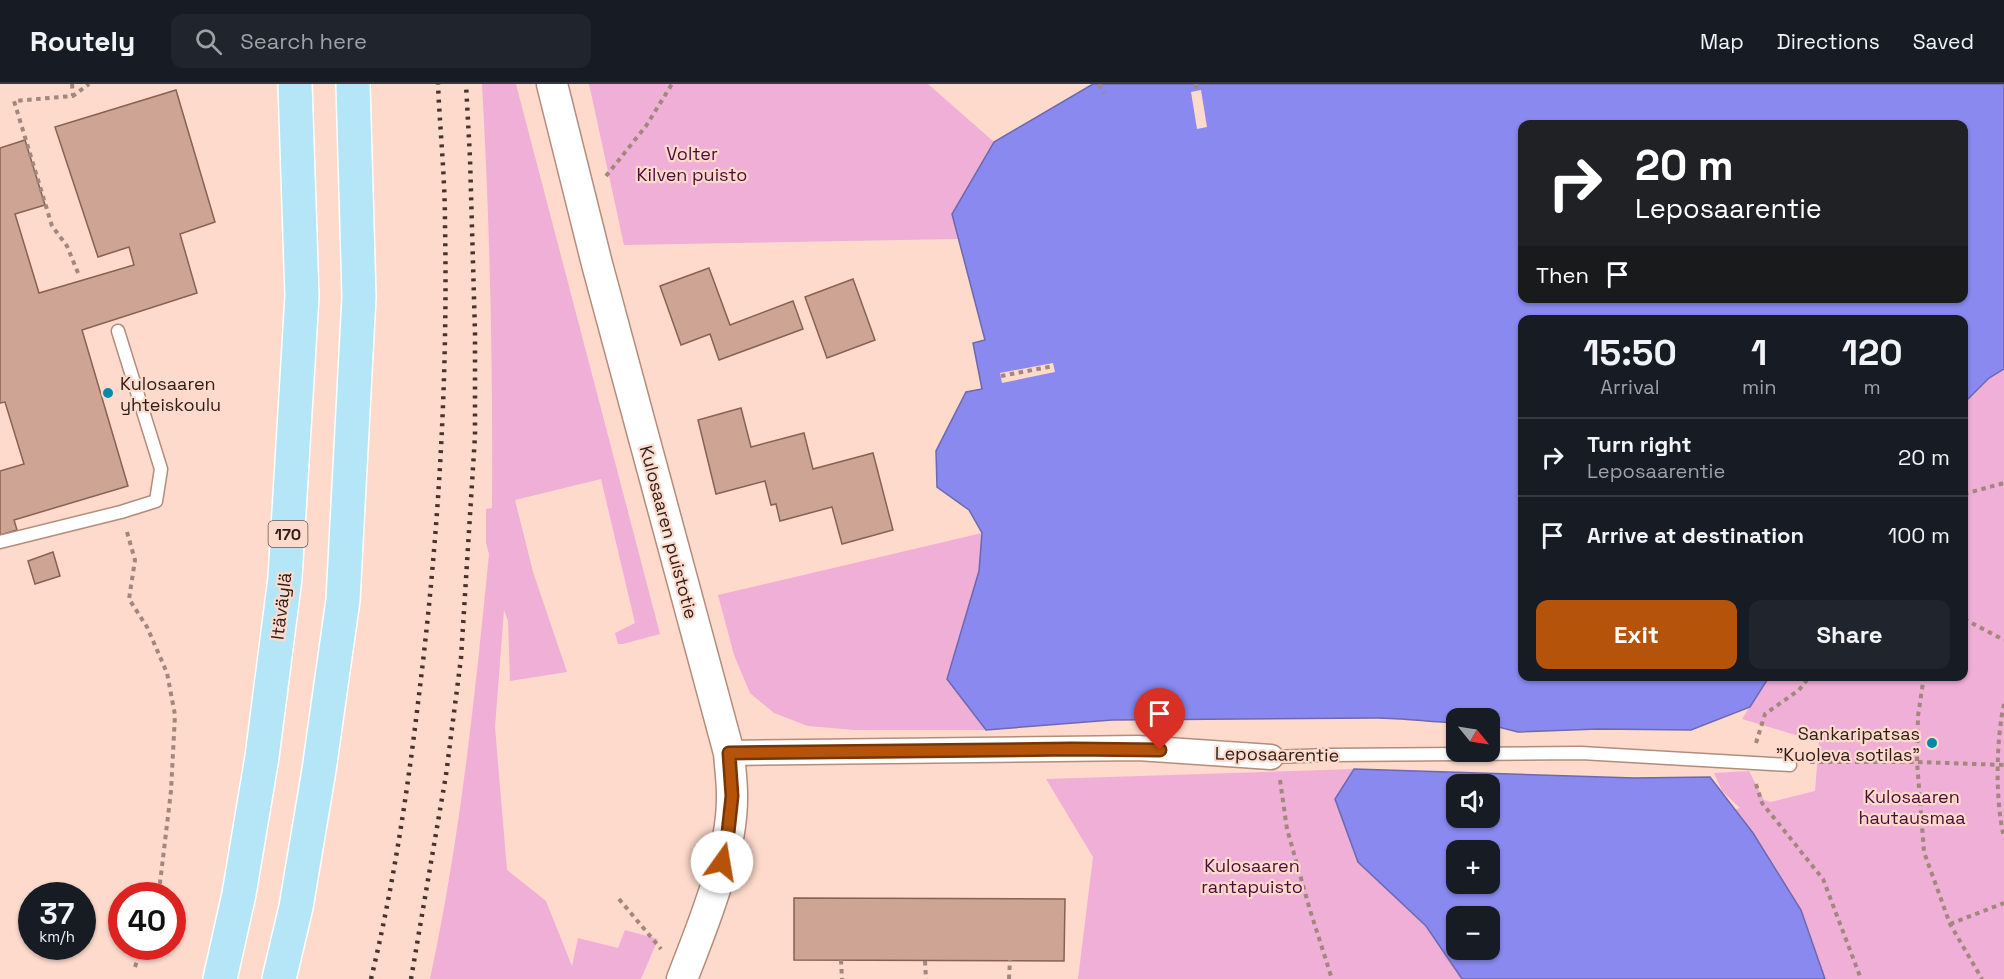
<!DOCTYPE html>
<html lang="en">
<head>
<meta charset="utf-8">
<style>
  :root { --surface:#171b24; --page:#20242c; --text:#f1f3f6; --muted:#9ea1a6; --line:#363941; --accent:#b45309 }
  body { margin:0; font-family:"Space Grotesk",sans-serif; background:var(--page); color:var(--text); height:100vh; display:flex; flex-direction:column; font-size:22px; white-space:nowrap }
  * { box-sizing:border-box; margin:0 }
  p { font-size:20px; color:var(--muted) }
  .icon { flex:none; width:33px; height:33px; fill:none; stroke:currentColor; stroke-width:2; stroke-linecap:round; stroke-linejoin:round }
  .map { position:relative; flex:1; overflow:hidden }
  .panel { position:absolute; left:1518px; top:231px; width:450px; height:366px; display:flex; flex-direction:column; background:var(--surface); border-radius:12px; box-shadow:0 2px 4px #0004 }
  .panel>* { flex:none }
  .top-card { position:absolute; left:1518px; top:36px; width:450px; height:183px; border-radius:12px; box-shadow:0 2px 4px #0004; background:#202124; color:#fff; overflow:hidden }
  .needle { width:39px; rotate:120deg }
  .tools { position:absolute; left:1446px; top:624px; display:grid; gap:12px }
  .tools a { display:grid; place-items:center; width:54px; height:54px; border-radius:12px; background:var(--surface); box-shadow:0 2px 4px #0004; font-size:30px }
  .speed { position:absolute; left:18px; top:798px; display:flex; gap:12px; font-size:30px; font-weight:700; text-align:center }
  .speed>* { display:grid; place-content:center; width:78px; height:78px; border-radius:50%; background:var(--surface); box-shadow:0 2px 4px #0004; line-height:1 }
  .speed small { font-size:15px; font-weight:400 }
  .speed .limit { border:9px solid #d22; background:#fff; color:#111 }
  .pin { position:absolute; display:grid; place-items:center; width:51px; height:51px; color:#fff; margin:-62px -26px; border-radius:50% 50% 50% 0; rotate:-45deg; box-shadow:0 0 6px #0007 }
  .pin .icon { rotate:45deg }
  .me { position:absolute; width:66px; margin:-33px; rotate:13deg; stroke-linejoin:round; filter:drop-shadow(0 0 4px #0008) }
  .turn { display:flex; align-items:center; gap:21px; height:126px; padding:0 18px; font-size:27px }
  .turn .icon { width:78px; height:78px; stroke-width:2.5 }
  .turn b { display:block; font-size:42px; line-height:51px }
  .then { display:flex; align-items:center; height:57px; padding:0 18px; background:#0003; gap:12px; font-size:22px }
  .eta { display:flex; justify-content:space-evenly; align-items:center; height:102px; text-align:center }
  .eta b { font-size:36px; font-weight:800; line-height:42px }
  .cta { display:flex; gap:12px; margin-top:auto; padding:12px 18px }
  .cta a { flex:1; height:69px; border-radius:12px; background:var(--accent); color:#fff; font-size:24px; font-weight:800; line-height:69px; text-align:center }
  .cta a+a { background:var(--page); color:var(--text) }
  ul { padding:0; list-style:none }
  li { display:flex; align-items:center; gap:18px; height:78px; padding:0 18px; border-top:2px solid var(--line) }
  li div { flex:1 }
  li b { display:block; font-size:22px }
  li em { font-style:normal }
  header { display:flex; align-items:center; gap:36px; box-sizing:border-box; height:84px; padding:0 30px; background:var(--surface); border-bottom:2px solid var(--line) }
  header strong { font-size:28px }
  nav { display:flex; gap:33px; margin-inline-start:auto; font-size:21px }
  .search { width:420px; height:54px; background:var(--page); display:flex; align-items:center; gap:15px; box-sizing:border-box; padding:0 21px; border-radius:12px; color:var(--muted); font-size:22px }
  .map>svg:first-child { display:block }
</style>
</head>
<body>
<header>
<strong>Routely</strong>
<div class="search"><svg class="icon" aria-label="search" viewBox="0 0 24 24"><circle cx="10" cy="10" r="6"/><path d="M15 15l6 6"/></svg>Search here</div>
<nav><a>Map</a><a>Directions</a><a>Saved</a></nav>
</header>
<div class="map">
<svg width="2004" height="895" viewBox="0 0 2004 895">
  <rect width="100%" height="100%" fill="#fddacc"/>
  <!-- green -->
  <g fill="#f0afd7">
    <path d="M482,0h34l144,550 -37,10h-5l-3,-11 20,-10 -34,-144 -86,21 18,72 34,100 -57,9 -2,-60 -4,-11 -9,117 12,143 39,31 26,65 6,-28 40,10 7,-18 33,9 -17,40h-211c30,-140 45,-282 59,-425l-3,-11v-34l6,-1c1,-141 -2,-283 -10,-424z"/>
    <polygon points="589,0 928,0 994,58 952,130 958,155 624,161"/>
    <polygon points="2004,0 2004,895 1666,895 1666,750 1740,724 1722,707 1714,689 1749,687 1764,716 1771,718 1815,707 1819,658 1742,635 1749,624 1691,646 1639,593 1964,592 1964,236 1744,214 1964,214 1964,40"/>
    <polygon points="982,449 1376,634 1112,636 986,646 854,646 808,642 774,629 750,609 734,571 718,511"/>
    <polygon points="1354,685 1335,715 1358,778 1426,842 1462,895 1078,895 1093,773 1046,695"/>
  </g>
  <!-- water -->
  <g fill="#8989f0" stroke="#6d69af" stroke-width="1.5" fill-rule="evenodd">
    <path d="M1093,0h911v285l-15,9 -25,25v-83h-442v356l247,1 -19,30 -59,23 -93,-1 -80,3 -28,-7v-7h-34v5c-27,-1 -53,-5 -80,-5l-264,2 -126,10 -39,-51 32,-108 3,-38 -13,-23 -32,-23 -1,-36 30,-59 16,-3 -9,-46 12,-3 -33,-126 42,-72zM1522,40h442v174h-442z"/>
    <path d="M1354,685l280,9 76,-1 43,56 48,77 24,69h-363l-36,-53 -68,-64 -23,-63zM1456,700h34v34h-34zM1456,766h34v34h-34zM1456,832h34v34h-34z"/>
  </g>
  <!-- pier -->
  <g fill="#fddacc">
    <polygon points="1201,6 1207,43 1197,45 1191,8"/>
    <polygon points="1053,279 1055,288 1002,299 1000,289"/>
  </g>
  <!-- building -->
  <g fill="#cea595" stroke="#876152" stroke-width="1.5">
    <polygon points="176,6 215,138 180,150 197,209 82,246 128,402 14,436 17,446 0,451 0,387 24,380 5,318 0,319 0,64 25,56 45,121 15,130 39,209 134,181 129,163 98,173 55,43"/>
    <polygon points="709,184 730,241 793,217 803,245 719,276 710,250 681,261 660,202"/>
    <polygon points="853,195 875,256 827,274 805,213"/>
    <polygon points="741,324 751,363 804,349 813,385 873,369 893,446 842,460 832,423 780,437 776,420 771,421 765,397 716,410 698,336"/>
    <polygon points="53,468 60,492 35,500 28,477"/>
    <polygon points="794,814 1065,815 1064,877 794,876"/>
  </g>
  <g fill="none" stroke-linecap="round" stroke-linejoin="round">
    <defs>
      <g id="service">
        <polyline points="0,458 121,428 156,417 161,385 118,247"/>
        <polyline points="1271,673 1329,671 1581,669 1790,681"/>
      </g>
      <polyline id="minor" points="729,669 1138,664 1271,673"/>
      <path id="tertiary" d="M552,0l45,180 132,489c1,14 3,28 3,42 1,58 -29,130 -50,184"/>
      <g id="trunk">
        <polyline points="220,895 239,810 262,673 285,494 302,212 295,0"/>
        <polyline points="279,895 296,823 319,686 343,516 359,213 353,0"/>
      </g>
    </defs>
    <!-- service casing -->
    <use href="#service" stroke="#b48c7c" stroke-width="15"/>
    <!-- minor casing -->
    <use href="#minor" stroke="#b48c7c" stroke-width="27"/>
    <!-- tertiary casing -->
    <use href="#tertiary" stroke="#b48c7c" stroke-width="33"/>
    <!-- trunk casing -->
    <use href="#trunk" stroke="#fff" stroke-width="36"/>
    <!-- path -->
    <g stroke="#a2877d" stroke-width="4" stroke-dasharray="4.5 4.5" stroke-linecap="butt">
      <polyline points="72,0 73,12"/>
      <polyline points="1099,0 1104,9"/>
      <polyline points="1196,0 1197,7"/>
      <polyline points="606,92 646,42 672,0"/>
      <polyline points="78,189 67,162 52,142 14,17 73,12 89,0"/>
      <polyline points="1001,292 1054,282"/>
      <polyline points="1964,410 2004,399"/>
      <polyline points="127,448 135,476 129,515 147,543 167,589 175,631 171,707 160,799 157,812"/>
      <polyline points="1964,535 2004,556"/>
      <polyline points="1924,592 1918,632 1917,678 1924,768 1950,840 1982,895"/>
      <path d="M2004,620c-8,36 -9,97 0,133"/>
      <polyline points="1756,659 1765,630 1799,606 1810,592"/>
      <polyline points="1810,678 1917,678 2004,681"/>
      <polyline points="1280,696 1287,745 1310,826 1332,895"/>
      <polyline points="1756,700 1762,719 1823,795 1861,895"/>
      <polyline points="619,815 661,865"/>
      <polyline points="1950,840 2004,819"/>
      <polyline points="841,876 842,895"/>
      <polyline points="925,877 926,895"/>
      <polyline points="135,883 142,862"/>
      <polyline points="1009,895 1010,876"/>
    </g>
    <!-- service -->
    <use href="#service" stroke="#fff" stroke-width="12"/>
    <!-- minor -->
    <use href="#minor" stroke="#fff" stroke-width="24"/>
    <!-- tertiary -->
    <use href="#tertiary" stroke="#fff" stroke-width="30"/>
    <!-- trunk -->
    <use href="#trunk" stroke="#b4e6f7" stroke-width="33"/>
    <!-- rail -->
    <g stroke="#45332c" stroke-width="4.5" stroke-dasharray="3 6" stroke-linecap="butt">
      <path d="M371,895c22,-91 36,-184 47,-276 20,-159 30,-319 27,-479 0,-47 -5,-93 -7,-140"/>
      <polyline points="411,895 446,691 461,574 475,352 475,249 470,74 466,0"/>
    </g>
  </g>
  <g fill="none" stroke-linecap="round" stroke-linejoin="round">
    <defs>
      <polyline id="route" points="722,778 727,758 732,712 729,669 1072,665 1160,666"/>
    </defs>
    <!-- route casing -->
    <use href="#route" stroke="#753606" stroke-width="15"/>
    <!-- route -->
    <use href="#route" stroke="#b45309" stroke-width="10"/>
  </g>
  <!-- markers -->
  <g fill="#0089a9" stroke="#fddacc" stroke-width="2">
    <circle cx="108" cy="309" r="6"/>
    <circle cx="1932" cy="659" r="6"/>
  </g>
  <g text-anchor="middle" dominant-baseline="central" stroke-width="4.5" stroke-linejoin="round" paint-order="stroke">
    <!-- shield labels -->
    <rect fill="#fddacc" stroke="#6b564d" stroke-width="1.5" x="268.5" y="437" width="39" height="26" rx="4.5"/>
    <g font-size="16" font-weight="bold" fill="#2c1d17">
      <text x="288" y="450">170</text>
    </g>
    <!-- park labels -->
    <g font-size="18" fill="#4c0c3a" stroke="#fddacc">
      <text x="692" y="69">Volter<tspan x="692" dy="21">Kilven puisto</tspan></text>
      <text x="1912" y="712">Kulosaaren<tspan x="1912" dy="21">hautausmaa</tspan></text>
      <text x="1252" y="781">Kulosaaren<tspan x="1252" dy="21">rantapuisto</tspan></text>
    </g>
    <!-- poi labels -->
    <g font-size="18" fill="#2c1d17" stroke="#fddacc" text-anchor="start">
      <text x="120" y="299">Kulosaaren<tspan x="120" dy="21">yhteiskoulu</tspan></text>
      <text x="1920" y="649" text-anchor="end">Sankaripatsas<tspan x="1920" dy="21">"Kuoleva sotilas"</tspan></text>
    </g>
    <!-- street labels -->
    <g font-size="18" fill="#2c1d17" stroke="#fddacc">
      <text transform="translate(669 448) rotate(75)">Kulosaaren puistotie</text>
      <text transform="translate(281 522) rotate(-83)">Itäväylä</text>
      <text transform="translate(1277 670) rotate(1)">Leposaarentie</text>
    </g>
  </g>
</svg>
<div class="tools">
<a><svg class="needle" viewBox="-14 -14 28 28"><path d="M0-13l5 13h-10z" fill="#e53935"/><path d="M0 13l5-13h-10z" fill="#9ea1a6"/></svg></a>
<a><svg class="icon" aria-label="sound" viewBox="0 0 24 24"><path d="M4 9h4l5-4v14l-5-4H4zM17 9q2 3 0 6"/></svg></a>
<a>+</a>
<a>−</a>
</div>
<div class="speed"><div>37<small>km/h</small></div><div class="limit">40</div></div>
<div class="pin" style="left:1160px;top:666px;background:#d93025"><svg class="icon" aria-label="arrive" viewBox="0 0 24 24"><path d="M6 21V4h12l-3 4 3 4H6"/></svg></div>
<svg class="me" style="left:722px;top:778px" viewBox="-20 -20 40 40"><circle r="19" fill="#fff"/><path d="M0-13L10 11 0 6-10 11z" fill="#b45309"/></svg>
<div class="top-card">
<div class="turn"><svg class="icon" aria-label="right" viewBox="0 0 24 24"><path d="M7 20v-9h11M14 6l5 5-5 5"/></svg><div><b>20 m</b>Leposaarentie</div></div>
<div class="then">Then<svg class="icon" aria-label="arrive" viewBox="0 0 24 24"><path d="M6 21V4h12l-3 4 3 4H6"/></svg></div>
</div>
<section class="panel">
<div class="eta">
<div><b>15:50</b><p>Arrival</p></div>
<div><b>1</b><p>min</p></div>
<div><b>120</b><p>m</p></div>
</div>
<ul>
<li><svg class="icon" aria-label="right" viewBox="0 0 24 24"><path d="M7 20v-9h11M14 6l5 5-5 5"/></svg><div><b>Turn right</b><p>Leposaarentie</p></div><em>20 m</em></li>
<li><svg class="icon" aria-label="arrive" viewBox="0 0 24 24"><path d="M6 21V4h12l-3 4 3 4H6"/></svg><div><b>Arrive at destination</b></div><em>100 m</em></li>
</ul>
<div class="cta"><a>Exit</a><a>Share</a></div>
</section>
</div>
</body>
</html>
